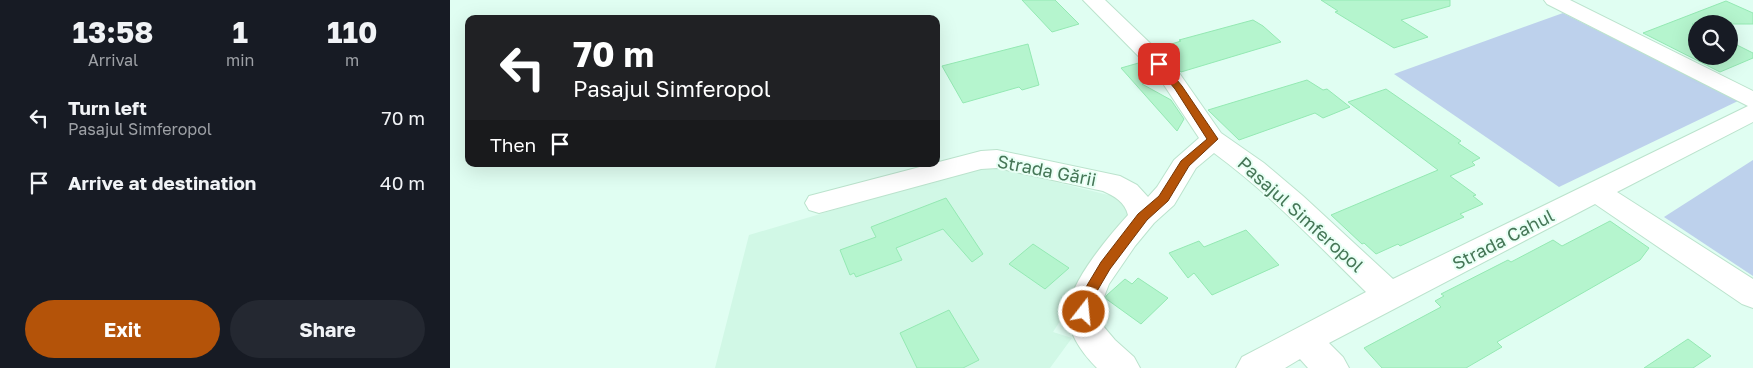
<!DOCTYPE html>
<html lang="en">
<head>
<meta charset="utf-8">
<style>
  :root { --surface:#171b24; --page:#242831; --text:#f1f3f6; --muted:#9ea1a6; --accent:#b45309 }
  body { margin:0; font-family:"Golos Text",sans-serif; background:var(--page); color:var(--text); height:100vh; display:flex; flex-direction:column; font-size:19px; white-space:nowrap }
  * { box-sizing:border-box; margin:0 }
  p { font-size:16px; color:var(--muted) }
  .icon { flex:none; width:28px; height:28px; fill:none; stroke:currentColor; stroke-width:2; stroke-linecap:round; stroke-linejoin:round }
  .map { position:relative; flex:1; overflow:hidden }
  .drawer { display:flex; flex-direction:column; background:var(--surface); width:450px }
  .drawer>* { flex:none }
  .top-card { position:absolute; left:15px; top:15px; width:475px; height:152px; border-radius:10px; box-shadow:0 5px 20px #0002; background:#202124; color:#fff; overflow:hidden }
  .controls { position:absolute; left:1238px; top:15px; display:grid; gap:10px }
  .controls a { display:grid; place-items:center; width:50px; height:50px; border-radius:50%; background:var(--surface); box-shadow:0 5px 20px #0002; font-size:25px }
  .pin { position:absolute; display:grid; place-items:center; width:42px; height:42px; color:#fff; margin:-21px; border-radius:10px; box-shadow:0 2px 8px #0006 }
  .me { position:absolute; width:55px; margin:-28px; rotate:16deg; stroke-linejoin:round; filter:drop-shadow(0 0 4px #0008) }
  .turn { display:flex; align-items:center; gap:18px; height:105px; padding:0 25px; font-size:22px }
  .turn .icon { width:65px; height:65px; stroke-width:2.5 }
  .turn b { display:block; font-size:35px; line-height:42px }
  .then { display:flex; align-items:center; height:48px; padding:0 25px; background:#0003; gap:10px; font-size:19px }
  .eta { display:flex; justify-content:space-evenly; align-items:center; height:85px; text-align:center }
  .eta b { font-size:30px; font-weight:700; line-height:35px }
  .action { display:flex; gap:10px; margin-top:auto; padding:10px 25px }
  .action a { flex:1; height:58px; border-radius:30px; background:var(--accent); color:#fff; font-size:20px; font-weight:700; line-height:58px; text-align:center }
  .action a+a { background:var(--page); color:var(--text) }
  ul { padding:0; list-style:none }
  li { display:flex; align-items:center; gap:15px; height:65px; padding:0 25px }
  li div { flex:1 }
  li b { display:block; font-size:19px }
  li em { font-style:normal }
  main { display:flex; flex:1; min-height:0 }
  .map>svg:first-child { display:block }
</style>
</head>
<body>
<main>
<section class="drawer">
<div class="eta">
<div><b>13:58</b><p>Arrival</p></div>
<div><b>1</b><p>min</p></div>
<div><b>110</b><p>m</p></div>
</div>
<ul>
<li><svg class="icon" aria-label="left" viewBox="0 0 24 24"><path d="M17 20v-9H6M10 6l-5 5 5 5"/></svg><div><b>Turn left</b><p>Pasajul Simferopol</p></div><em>70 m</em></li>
<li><svg class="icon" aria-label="arrive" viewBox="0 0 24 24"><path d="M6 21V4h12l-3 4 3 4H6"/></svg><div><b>Arrive at destination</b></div><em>40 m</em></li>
</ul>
<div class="action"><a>Exit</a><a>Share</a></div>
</section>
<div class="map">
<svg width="1303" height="368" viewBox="0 0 1303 368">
  <rect width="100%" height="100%" fill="#e0fef2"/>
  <!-- residential -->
  <polygon fill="#d1f8e6" points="535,165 675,199 680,212 603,332 622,338 600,368 265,368 299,235"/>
  <!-- green -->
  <g fill="#bdd1ec">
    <polygon points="1113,13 1288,101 1109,187 944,74"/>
    <polygon points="1303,160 1303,276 1214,217"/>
  </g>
  <!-- building -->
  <g fill="#b5f5ce" stroke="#94e9b3">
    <polygon points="572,0 605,0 629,24 602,32"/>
    <polygon points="871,0 1000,0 1000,6 951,20 978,37 944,48 885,12 888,11"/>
    <polygon points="1276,1 1303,13 1303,24 1242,24 1246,26 1246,56 1279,56 1279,41 1303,53 1303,58 1270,72 1193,33"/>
    <polygon points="803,20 813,26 831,42 731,72 716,55 720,54 712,47 731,41 729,40"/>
    <polygon points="578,44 589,85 572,90 569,87 513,103 492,66"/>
    <polygon points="692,62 708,79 692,84 721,100 734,119 727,131 671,68"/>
    <polygon points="857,80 873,90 877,89 900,107 873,118 865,113 789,140 758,110"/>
    <polygon points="936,89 1011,141 1008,143 1030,158 1022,162 1025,165 1000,176 1026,195 1023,196 1033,204 1010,214 1014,217 950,246 948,244 926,254 914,243 912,244 881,215 988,170 898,102"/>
    <polygon points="496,198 533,254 522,262 493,229 446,248 452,260 406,277 404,273 400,275 390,250 426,237 421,227"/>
    <polygon points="1160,221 1199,248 1190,260 1047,342 1052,347 1016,368 932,368 914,348 991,307 985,301 994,296 991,294 1058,260 1061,262 1103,240 1112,246"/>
    <polygon points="796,230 829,265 762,295 744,273 738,278 719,253 749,241 754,247"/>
    <polygon points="583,244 619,268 595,289 559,264"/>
    <polygon points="688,278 718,298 691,324 655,298 657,295 675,279 682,284"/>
    <polygon points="499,310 529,360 513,368 467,368 450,333"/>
    <polygon points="1238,339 1261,356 1243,368 1194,368"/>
  </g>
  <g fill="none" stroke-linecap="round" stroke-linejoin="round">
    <defs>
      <path id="minor" d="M633,0h22l70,67 46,66 43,30 39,33 90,83 355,-173 -201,-102 -3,-4h26l183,91v31l-136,70 136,87v29l-11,-4 -147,-100 -266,139 14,14 6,11h-41l-8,-9 -15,9h-49l6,-11 124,-65c-49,-48 -96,-98 -152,-139l-18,15 -22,37 -20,18 -19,23 -26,38 -7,18 -2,11 4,14 11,13 19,17 6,11h-43c-14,-14 -28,-33 -29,-53 -2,-29 41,-79 60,-100 -3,-13 -14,-19 -25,-24l-106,-23 -16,1 -162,44 -10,-3 -4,-7 4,-7 172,-45 16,-1 123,26 17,9 11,12 9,-10 17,-27 25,-22 -41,-62z"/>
    </defs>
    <!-- minor casing -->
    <use href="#minor" stroke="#bbe3cd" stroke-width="2"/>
    <!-- minor -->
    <use href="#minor" fill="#fff" fill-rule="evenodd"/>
  </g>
  <!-- route -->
  <polygon fill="#b45309" stroke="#753606" points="709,61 712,62 732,86 768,139 739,166 718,201 697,220 660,269 643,298 639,316 634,317 629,316 627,312 630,297 651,262 688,214 709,196 731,161 757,139 725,89 704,64"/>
  <g text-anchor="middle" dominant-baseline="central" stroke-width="4" stroke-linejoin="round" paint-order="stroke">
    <!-- street labels -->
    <g font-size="18" fill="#457656" stroke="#e8fff5">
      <text transform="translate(597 170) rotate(11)">Strada Gării</text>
      <text transform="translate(851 214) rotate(42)">Pasajul Simferopol</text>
      <text transform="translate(1053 239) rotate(-27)">Strada Cahul</text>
    </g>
  </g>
</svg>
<div class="controls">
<a><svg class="icon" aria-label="search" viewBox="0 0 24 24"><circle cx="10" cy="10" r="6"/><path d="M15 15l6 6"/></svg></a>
</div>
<div class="pin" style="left:709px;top:64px;background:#d93025"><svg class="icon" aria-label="arrive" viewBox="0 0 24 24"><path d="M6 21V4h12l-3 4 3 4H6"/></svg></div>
<svg class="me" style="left:634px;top:312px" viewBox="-20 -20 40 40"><circle r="17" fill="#b45309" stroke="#fff" stroke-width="3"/><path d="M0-11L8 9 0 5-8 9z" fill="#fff"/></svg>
<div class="top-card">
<div class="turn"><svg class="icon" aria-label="left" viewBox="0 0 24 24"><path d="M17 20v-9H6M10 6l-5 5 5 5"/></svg><div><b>70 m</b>Pasajul Simferopol</div></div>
<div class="then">Then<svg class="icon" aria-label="arrive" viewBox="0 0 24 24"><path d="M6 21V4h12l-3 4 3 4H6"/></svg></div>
</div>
</div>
</main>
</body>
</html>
